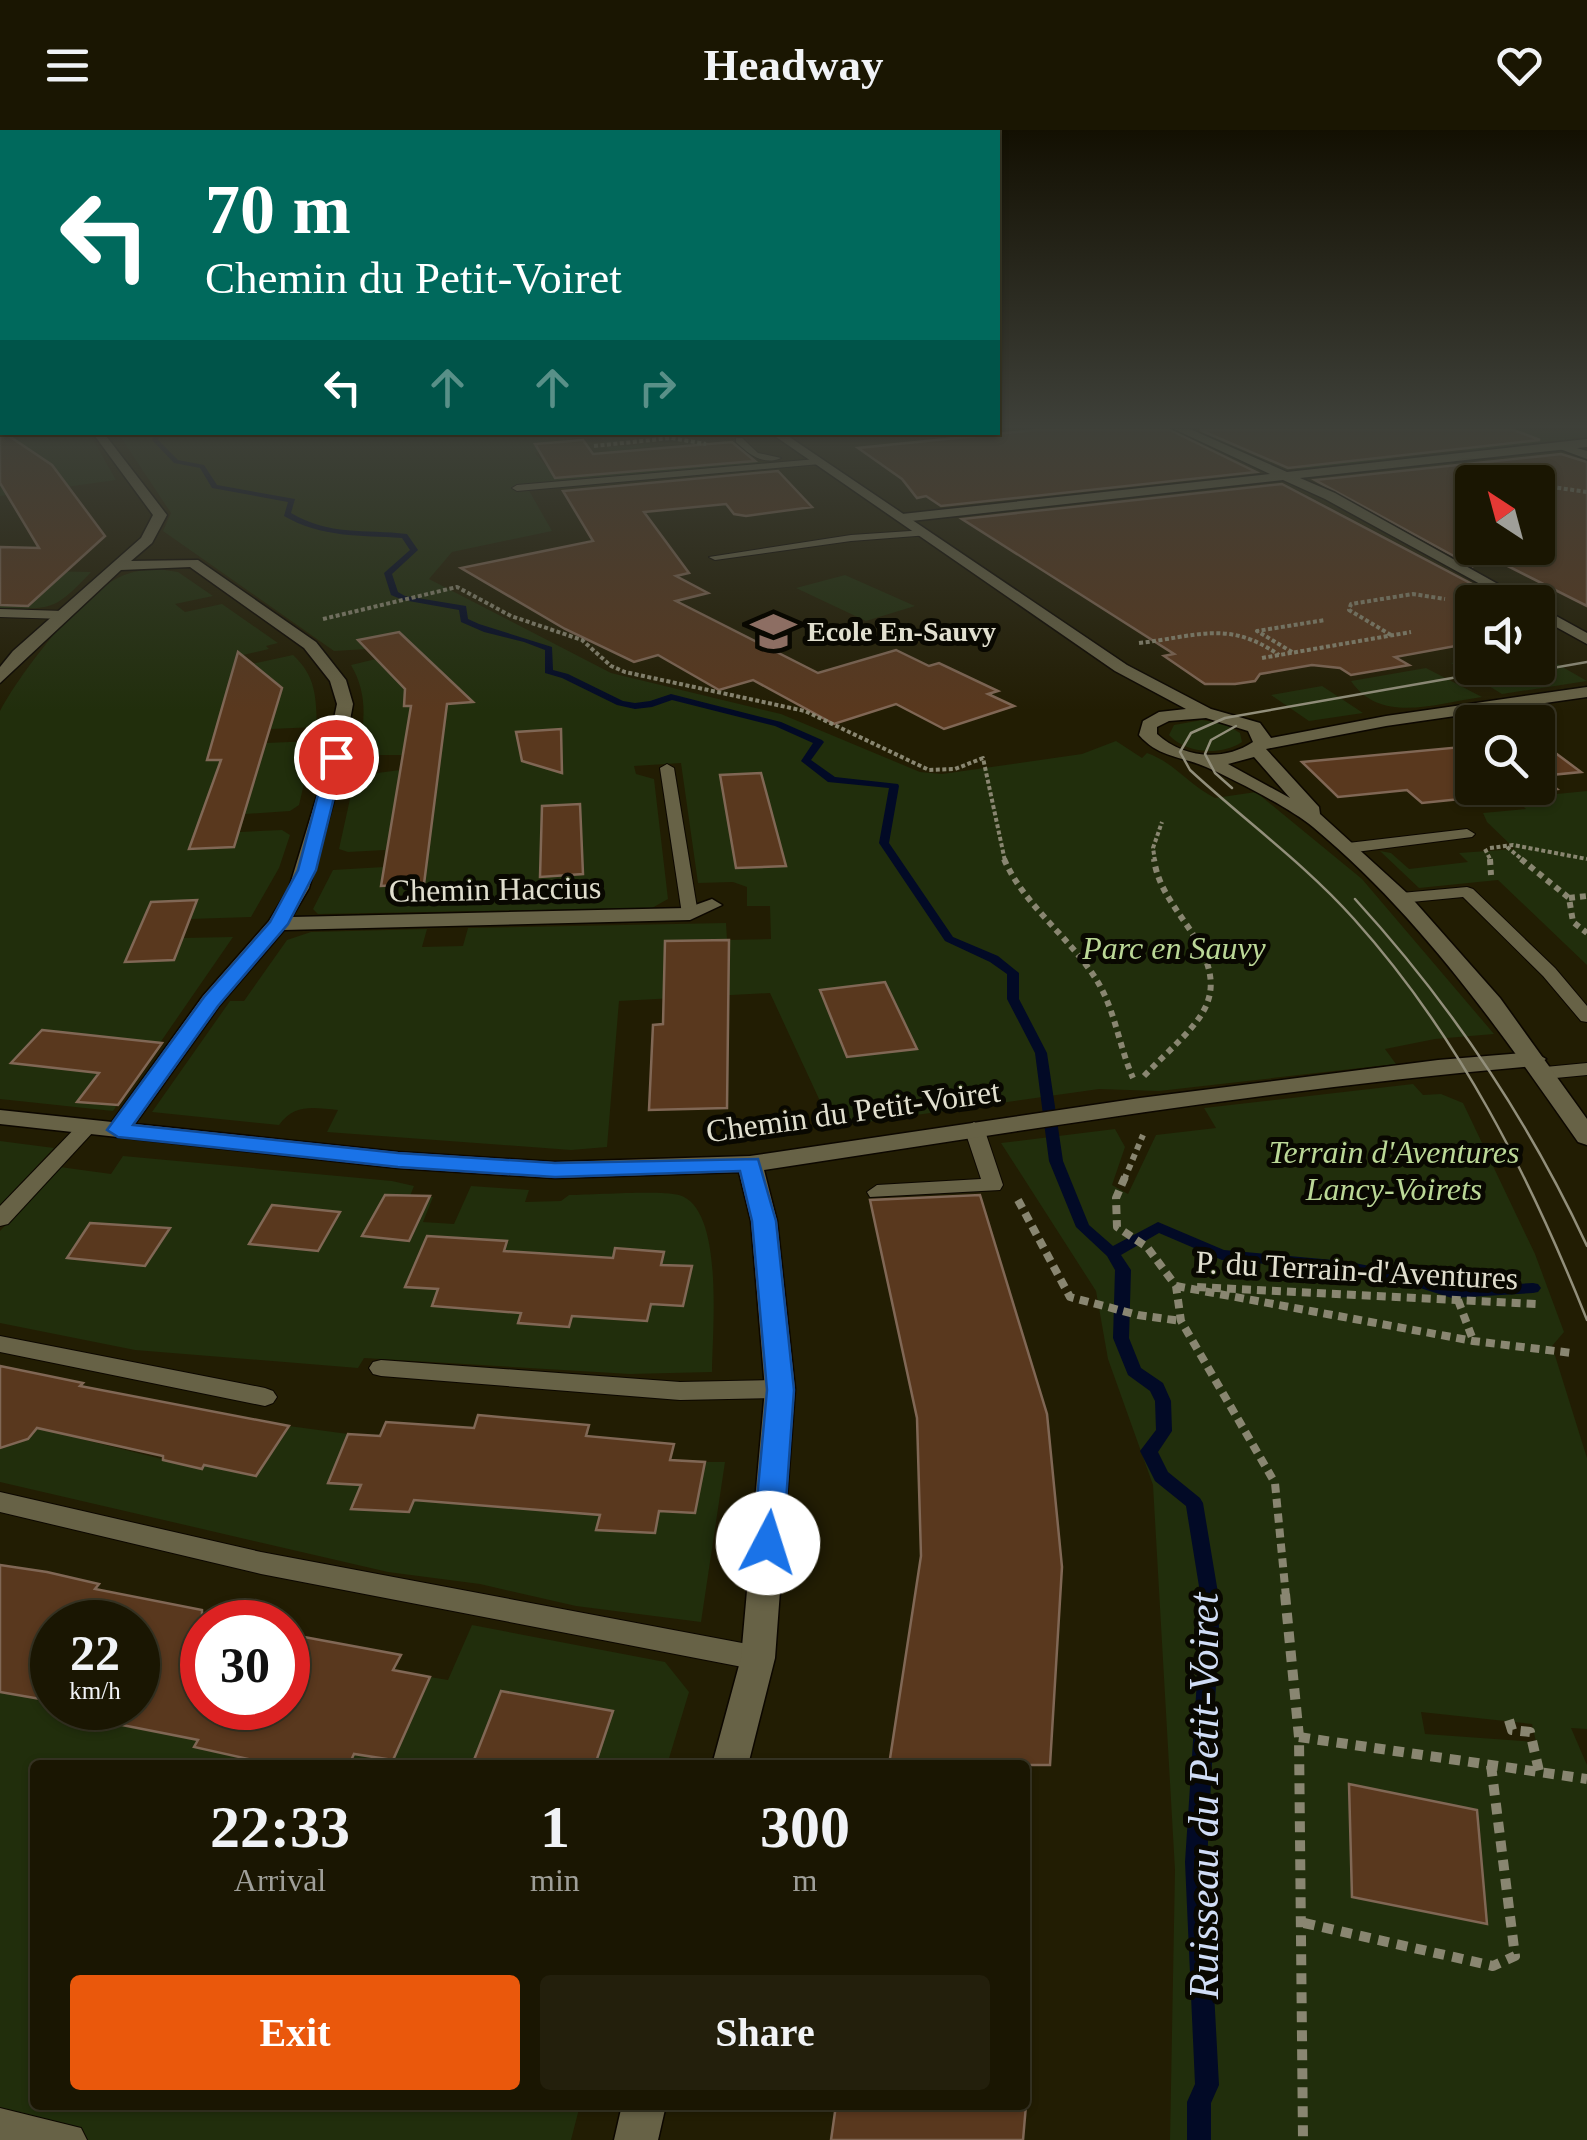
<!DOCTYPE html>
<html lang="en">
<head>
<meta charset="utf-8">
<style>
  :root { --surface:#1a1602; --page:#231f0c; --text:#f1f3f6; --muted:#9f9f99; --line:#383524; --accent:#ea580c }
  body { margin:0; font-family:Georgia,serif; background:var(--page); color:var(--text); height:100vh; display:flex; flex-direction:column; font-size:38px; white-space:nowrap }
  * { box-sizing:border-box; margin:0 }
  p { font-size:32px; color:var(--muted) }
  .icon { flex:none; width:55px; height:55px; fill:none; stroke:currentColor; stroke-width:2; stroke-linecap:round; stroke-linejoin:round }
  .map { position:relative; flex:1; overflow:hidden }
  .side { position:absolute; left:30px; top:1630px; width:1000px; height:350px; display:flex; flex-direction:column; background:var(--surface); border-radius:10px; box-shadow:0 2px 8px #0004,0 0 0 2px var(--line) }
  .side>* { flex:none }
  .top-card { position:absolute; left:0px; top:0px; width:1000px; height:305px; box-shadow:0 2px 8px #0004,0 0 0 2px var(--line); background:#00695c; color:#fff; overflow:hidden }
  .needle { width:65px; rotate:324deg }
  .controls { position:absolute; left:1455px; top:335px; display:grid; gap:20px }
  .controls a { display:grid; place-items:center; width:100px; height:100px; border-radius:10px; background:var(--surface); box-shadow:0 2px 8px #0004,0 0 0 2px var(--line); font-size:50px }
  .speed { position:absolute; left:30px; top:1470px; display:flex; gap:20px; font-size:50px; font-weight:700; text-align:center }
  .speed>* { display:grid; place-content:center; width:130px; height:130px; border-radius:50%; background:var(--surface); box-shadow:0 2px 8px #0004,0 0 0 2px var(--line); line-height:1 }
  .speed small { font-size:25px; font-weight:400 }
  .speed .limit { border:15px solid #d22; background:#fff; color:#111 }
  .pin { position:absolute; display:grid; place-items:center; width:85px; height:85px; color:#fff; margin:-42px; border:5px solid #fff; border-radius:50%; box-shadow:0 2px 10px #0007 }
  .me { position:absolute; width:110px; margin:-55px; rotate:5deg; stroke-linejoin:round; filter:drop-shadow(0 0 8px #0008) }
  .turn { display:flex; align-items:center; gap:35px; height:210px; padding:0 40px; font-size:45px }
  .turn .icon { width:130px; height:130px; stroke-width:2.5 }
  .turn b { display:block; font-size:70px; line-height:85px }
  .lanes { display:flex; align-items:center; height:95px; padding:0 40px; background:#0003; justify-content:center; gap:50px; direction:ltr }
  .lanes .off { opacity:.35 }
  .eta { display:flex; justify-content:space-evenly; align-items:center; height:170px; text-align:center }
  .eta b { font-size:60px; font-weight:800; line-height:70px }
  .cta { display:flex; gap:20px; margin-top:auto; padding:20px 40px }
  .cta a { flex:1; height:115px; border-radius:10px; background:var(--accent); color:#fff; font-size:40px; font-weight:800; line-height:115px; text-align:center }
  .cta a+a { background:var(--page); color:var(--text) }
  header { display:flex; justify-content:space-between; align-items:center; height:130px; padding:0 40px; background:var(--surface); font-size:45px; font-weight:800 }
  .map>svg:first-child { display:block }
</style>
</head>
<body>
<header><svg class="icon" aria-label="menu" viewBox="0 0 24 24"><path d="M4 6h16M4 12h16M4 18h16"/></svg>Headway<svg class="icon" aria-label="heart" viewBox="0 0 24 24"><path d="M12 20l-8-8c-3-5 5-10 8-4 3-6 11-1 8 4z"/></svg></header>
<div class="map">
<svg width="1587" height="2010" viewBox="0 0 1587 2010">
  <rect width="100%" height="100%" fill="#221d03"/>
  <!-- green -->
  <g fill="#212e0c" fill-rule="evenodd">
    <polygon points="2,299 2,302 89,303 116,350 0,366"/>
    <polygon points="1247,299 1587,300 1587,307 1468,321 1447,312 1373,321 1392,329 1300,339 1215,304"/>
    <path d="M305,302l5,5 36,-5h301l3,8 -45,4 -7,-9 -63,9 4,8 -4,1 17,20 65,-13 -10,-13 43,-3 2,2 -28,4 3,4 134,8 4,2 -238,23 25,44 -100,21 -23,27 182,94 170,41 139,58 22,2 140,-20 34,-13 26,17 5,-5c28,10 42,32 68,45l41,-6 106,87 132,155 -59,5 -50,10 11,15 -237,27 -60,-2 -267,38 -62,-134 -151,8 -12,146 -36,3 -244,-18 11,-22c-24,-2 -43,-7 -59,15l-127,-13 78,-111h14l43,-61 24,-8 116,-3 -5,18 41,-1 5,-18 258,-5 1,17 44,-1 -1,-33h-23v-19l-14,-5 -35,1 -17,-120 -47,3 2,8 18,5 14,120 -16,9 -334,6 -5,-5 20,-39 51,-3 1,-17 -37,2 -9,-3 16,-73 45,-6 2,-15h-44c7,-33 10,-61 -7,-90l25,-6 -9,-10 -33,2 -171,-120 8,-18 -53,-80z"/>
    <path d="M158,439l20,3 35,24 -38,8 10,8 37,-8 56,39 -12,3 3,3 -26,6 9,9 41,-9c23,21 23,42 24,72l-47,2 -4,14 48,-2 -15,64 -9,6 -45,3 -5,18 42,-2 8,5 -11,33 -28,49 -61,2 -7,19 50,-1 -120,174 -113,-12v-388c21,-39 84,-123 127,-137 10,-4 21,-4 31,-5z"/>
    <path d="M0,440l91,2c-37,39 -38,37 -91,36z"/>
    <polygon points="845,445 915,476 866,491 796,458"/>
    <polygon points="1538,523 1587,551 1502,564 1451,533 1472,530 1472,538 1538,538"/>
    <path d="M1426,538l56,29c-45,6 -101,28 -131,-16z"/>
    <polygon points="1322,556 1363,583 1309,591 1271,565"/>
    <path d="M1202,590l23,4 15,9 2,9c-21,14 -56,12 -73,-7l5,-10z"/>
    <polygon points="1587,661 1587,835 1498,750 1419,758 1380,721 1391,723 1409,739 1468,732 1459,723 1515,719 1487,692 1483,683 1526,679 1515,668"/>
    <path d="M1413,954l10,11 18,-1 22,9 72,151 29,78 -12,14 35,112v271l-16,-1 16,37v375h-417l5,-270 -22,-385 -45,-126 -12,-68 -95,-148 114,-14 10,18 -13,38 16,9 28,-59 60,-7 -12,-20zM1421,1582l111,12 4,18 -111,-8z"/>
    <polygon points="0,1011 54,1018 0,1075"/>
    <path d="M123,1026l269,25 22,5 -4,10 23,1 -10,25 31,2 17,-38 58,4 -4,12 36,-1 8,-6c25,0 89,-5 110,0 46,13 33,138 33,177l-82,2 -266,-16 -6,10 -223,-18 -135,-27v-92l60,-64 51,7z"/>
    <polygon points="289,1296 348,1304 328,1352 361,1355 352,1379 409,1382 422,1348 605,1363 597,1400 654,1403 659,1381 695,1383 705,1332 725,1332 701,1492 576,1476 480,1454 388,1442 0,1352 0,1312 28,1309 37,1298 202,1339 204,1335 256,1346"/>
    <polygon points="472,1495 665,1532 689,1562 667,1635 349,1635 354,1624 393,1630 430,1547 448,1550"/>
    <polygon points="41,1543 52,1545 52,1581 165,1603 212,1583 194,1617 250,1630 264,1605 286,1635 35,1635 35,1975 580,1975 571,2010 0,2010 0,1562"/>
  </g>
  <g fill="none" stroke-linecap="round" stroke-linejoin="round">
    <!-- stream -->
    <path fill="#020a26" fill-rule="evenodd" d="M156,302h7l-5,8 20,20 26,5 13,20 78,14 -4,14c39,23 73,16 116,21l11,16 -26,24 6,18 7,4 61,10 2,13 11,5 73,23 1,23 15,4 55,27 12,2 15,-2 21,-7 110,28 41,18 2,2 -13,18 24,17 63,7 1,2 -10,57 64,94 45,19 21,17v26l28,54 16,108 26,64 24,21 45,-24 66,28 120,11 62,12 47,15 80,-5 5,1 3,4 -3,4 -5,1 -81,5 -48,-15 -60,-12 -122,-11 -63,-27 -38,22 10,15 -2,68 12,30 22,15 8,18 1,30 -14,21 10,20 32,26 3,5 17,102 -13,257 12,223 -8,18v37h-24v-38l8,-18 -10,-222 17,-257 -16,-99 -31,-25 -15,-30 16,-21 -1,-29 -5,-10 -22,-16 -15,-37 2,-68 -8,-14 -31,-29 -27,-66 -14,-108 -28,-54v-25l-17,-12 -45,-21 -66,-98 10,-55 -61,-6 -27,-21 12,-18 -38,-17 -103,-26 -20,7 -17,2 -18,-4 -55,-27 -17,-5v-23l-21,-8 -40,-10 -23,-10 -2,-12 -56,-10 -12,-5 -7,-22 26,-23 -8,-12c-42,-3 -80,0 -118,-22l4,-14 -76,-14 -12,-20 -26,-5 -22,-23z"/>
  </g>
  <!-- building -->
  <g fill="#59381e" stroke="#806755" stroke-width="2.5" fill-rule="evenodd">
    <polygon points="0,300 52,335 105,406 28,476 0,475 0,417 39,418 0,353"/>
    <polygon points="1035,300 1170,300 1256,342 941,376 926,366 917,368 902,349 858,318"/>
    <polygon points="1200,300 1514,300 1540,310 1288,338"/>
    <polygon points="583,310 593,324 732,312 755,331 555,348 535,314"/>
    <path d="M1561,324l26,8v144l-115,-58v18l-157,-86zM1472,352h66v66h-66z"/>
    <polygon points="778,341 812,377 746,386 734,384 726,374 644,382 689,443 676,446 708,463 676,471 818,543 896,520 929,536 939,533 998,561 988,564 1014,576 944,599 896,574 834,594 753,550 719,560 658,525 634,532 565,499 461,438 593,411 563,361"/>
    <polygon points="1282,354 1472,454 1472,513 1395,527 1409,535 1351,545 1340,538 1312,535 1260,544 1255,551 1235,554 1205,554 1164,526 1174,524 962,389"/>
    <polygon points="399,502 473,572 447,574 424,754 381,756 411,576 404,576 405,559 358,510"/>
    <polygon points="238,522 282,558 234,717 189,719 221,630 207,630"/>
    <polygon points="561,599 562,643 522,631 516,602"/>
    <polygon points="1538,610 1581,642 1541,646 1557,659 1422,673 1407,660 1338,667 1302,632 1472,616 1472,658 1538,658"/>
    <polygon points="761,643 786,736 736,738 720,645"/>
    <polygon points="580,674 583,744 540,747 542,676"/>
    <polygon points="197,770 174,830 125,832 151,772"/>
    <polygon points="729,810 727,978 649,980 653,895 663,894 665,811"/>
    <polygon points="885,852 917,919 847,927 820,860"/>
    <polygon points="42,900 162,913 118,975 77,972 99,943 11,933"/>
    <polygon points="385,1065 430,1066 409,1111 362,1106"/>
    <polygon points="980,1065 1047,1284 1062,1437 1050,1635 889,1635 921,1426 917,1288 870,1070"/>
    <polygon points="272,1075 340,1082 318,1121 249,1114"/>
    <polygon points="90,1093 170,1098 145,1136 67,1128"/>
    <polygon points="427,1106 507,1111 504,1121 613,1128 615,1118 664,1122 661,1135 692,1136 683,1176 651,1174 647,1191 572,1186 569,1197 518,1193 521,1183 432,1176 438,1159 405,1157"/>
    <polygon points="0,1236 83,1253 80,1256 289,1296 256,1346 204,1335 202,1339 163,1330 163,1326 37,1298 28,1309 0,1318"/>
    <polygon points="478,1285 589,1295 586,1306 674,1314 670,1330 705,1332 695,1383 659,1381 655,1403 596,1400 600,1385 414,1370 409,1382 351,1379 361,1355 328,1353 348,1304 380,1306 386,1292 474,1298"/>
    <polygon points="0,1435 47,1442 99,1454 95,1459 202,1480 202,1578 288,1578 288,1504 401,1525 393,1540 430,1547 393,1630 354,1624 349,1635 275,1635 194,1617 198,1610 122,1595 124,1578 138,1578 138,1492 52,1492 52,1571 0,1562"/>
    <polygon points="501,1561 613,1581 595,1635 472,1635"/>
    <polygon points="1349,1654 1477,1680 1487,1794 1352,1767"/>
    <polygon points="836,1975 1026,1975 1023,2010 831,2010"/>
  </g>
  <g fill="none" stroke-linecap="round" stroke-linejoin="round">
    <defs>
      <g id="service">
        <path d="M736,308h6l16,15 23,5c-18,8 -32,-4 -45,-16z"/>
        <polygon points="817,329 820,334 517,361 512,358 517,355"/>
        <polygon points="925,400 930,403 929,405 851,411 715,430 709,427 851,405"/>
        <polygon points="0,479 64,481 70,485 64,489 0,487"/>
        <polygon points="667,634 674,638 698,784 690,789 682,784 660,638"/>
        <polygon points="1467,699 1475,704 1472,707 1348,723 1340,718 1348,713"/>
        <polygon points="1467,757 1473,759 1555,838 1587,876 1587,892 1581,891 1543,846 1463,767 1401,773 1393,768 1401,763"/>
        <polygon points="1587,933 1587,945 1545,949 1535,943 1545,937"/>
        <polygon points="87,991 94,993 97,997 94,1001 8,1094 0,1096 0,1076 80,993"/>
        <polygon points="974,992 984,998 1003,1055 1000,1060 870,1067 867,1062 877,1055 981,1049 964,998"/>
        <polygon points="0,1206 265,1258 273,1261 277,1267 273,1273 265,1276 0,1222"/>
        <polygon points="381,1230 680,1252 780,1250 788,1253 792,1259 788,1265 780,1268 680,1270 381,1246 373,1244 369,1238 373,1232"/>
        <polygon points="0,1362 261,1422 758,1516 768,1520 772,1528 768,1536 758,1540 261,1444 0,1382"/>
        <polygon points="0,1978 81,1998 87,2010 0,2010"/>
      </g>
      <polygon id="pedestrian" points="1560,313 1587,321 1587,329 1560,319"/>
      <g id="minor">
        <polygon points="1174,299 1190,299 1287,342 1587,309 1587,317 1300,348 1335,363 1530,472 1513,472 1325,369 1283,350 902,392 895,388 902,384 1270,344"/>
        <path d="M92,302h11l64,83 -15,28 -21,18 67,-1 118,82 30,38 7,24 -15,82 -29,102 -17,29 395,-9 25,-9 10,6 -32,15 -406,10 -65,76 -84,118 263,28 157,10 195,-6 390,-58 298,-38 96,-8 12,7 -12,7c-258,22 -514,65 -770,104l13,51 18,168 -20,269 -27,107h-36l29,-107 24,-269 -14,-168 -12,-49 -184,6 -157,-10 -398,-44v-14l112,12 91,-126 66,-75 20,-33 31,-102 17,-82 -7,-23 -26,-33 -114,-81 -69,3 -121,113v-16l13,-16 128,-113 12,-23z"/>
        <polygon points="1538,476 1587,503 1587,514 1538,487"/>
        <polygon points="622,1975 666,1975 658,2010 614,2010"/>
      </g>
      <path id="tertiary" d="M769,302h13l345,233 84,44 49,14 11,15 115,-22 201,-29v10l-201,29 -120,23 53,58 1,7 88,80 92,104 87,121v26l-9,-3c-79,-113 -158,-226 -265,-315 -23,-19 -78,-47 -107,-60 -25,-11 -47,-9 -67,-32l4,-14 16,-9 27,-3 -71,-38zM1206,588l42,13 5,11c-30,20 -70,16 -96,-8v-7l12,-6zM1254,627l36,41 -62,-34z"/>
    </defs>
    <!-- service casing -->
    <use href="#service" stroke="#0c0700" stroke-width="2"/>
    <!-- pedestrian casing -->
    <use href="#pedestrian" stroke="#0c0700" stroke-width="3"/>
    <!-- minor casing -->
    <use href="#minor" stroke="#0c0700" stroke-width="3"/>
    <!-- tertiary casing -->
    <use href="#tertiary" stroke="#0c0700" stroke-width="3"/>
    <!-- path-far3 -->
    <g stroke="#898671" stroke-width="4" stroke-dasharray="4 2.5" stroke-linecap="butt">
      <polyline points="594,316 671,308 706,314"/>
      <polyline points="1538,355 1587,362"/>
      <polyline points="323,489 457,457 511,486 582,510 611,536 625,542 805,581 929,640 955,639 983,628 1005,731"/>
      <polyline points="1391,505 1349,480 1351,474 1413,464 1445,469"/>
      <path d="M1139,513c56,-6 89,-24 140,12"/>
      <polyline points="1292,522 1257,501 1325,490"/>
      <polyline points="1262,528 1411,502"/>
      <polyline points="1507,717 1524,731"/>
      <polyline points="1490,718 1513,715 1587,729"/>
      <polyline points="1485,719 1491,731"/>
      <polyline points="1155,731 1153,718 1162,692"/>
    </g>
    <!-- path-far2 -->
    <g stroke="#898671" stroke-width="6" stroke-dasharray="6 5" stroke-linecap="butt">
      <path d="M1004,729c20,46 63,76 90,117 21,31 24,68 39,102"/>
      <polyline points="1490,729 1491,745"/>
      <polyline points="1521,729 1569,768 1573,792 1587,803"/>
      <polyline points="1569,768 1587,766"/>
      <path d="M1144,946c55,-57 96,-76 40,-155 -13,-19 -27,-38 -30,-62"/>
      <polyline points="1124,1050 1143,1005"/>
    </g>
    <!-- path-far1 -->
    <g stroke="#898671" stroke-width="8" stroke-dasharray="9 6" stroke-linecap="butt">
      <polyline points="1125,1047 1116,1068 1117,1097 1147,1117 1176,1156 1181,1191 1275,1353 1286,1467"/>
      <polyline points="1018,1070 1070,1167 1138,1185 1181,1191"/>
      <polyline points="1176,1156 1473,1211 1572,1223"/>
      <polyline points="1197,1157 1537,1174"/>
      <polyline points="1458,1170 1473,1210"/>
    </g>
    <!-- path -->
    <g stroke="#898671" stroke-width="10" stroke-dasharray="11 8" stroke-linecap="butt">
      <polyline points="1285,1464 1299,1607 1303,2010"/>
      <polyline points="1509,1590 1512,1600 1530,1602 1539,1641"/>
      <polyline points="1299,1607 1587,1649"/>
      <polyline points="1304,1793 1493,1836 1515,1826 1491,1635"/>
    </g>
    <!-- service -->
    <use href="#service" fill="#676246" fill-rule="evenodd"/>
    <!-- pedestrian -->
    <use href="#pedestrian" fill="#676246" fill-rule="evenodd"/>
    <!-- minor -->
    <use href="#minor" fill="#676246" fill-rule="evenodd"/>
    <!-- tertiary -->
    <use href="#tertiary" fill="#676246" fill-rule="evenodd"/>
    <!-- tram -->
    <g stroke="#928f7b" stroke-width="2.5">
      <path d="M1509,538l-284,50 -34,15 -11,19 10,18c54,50 115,94 164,149 105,117 175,256 233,401"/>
      <polyline points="1496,548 1587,532"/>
      <polyline points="1232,658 1215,643 1205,624 1211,610 1236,596"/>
      <path d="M1355,769c96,105 172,218 232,347"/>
    </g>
  </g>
  <!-- sky -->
  <linearGradient id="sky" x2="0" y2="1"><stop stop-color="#131002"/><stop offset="0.51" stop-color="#3e4039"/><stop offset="1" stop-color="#3e4039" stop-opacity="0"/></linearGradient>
  <rect width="1587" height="581" fill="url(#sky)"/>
  <!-- route -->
  <polygon fill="#1a73e8" stroke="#114b97" stroke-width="2.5" points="336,622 344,627 316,740 288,794 218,876 133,995 398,1023 555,1033 758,1029 776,1091 794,1260 783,1413 778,1421 768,1425 757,1421 753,1413 767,1260 752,1091 740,1041 555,1047 398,1037 118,1007 107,1000 204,867 270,792 298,740 328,627"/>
  <!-- icons -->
  <defs>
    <symbol id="school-bare" viewBox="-9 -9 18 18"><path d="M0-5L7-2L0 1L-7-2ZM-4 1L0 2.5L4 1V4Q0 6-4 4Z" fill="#8d6e63" stroke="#090801" stroke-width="2.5" paint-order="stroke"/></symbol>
  </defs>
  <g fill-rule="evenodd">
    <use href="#school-bare" x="742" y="470" width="63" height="63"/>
  </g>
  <g text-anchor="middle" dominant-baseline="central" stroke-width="10" stroke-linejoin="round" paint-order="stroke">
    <!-- far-poi labels -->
    <g font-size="28" font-weight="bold" fill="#e1dfcf" stroke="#090801" text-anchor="start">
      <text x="807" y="501">Ecole En-Sauvy</text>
    </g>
    <!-- street labels -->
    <g font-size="32" fill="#e1dfcf" stroke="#090801">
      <text transform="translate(495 759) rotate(-1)">Chemin Haccius</text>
      <text transform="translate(853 981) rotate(-8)">Chemin du Petit-Voiret</text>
      <text transform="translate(1357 1140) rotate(3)">P. du Terrain-d'Aventures</text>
    </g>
    <!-- park labels -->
    <g font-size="32" font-style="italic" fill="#bbd897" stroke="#090801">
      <text x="1174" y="818">Parc en Sauvy</text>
      <text x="1394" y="1022">Terrain d'Aventures<tspan x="1394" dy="37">Lancy-Voirets</tspan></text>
    </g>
    <!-- near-water labels -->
    <g font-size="42" font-style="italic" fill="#d0ddf6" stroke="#090801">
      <text transform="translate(1204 1666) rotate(-90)">Ruisseau du Petit-Voiret</text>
    </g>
  </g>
</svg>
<div class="controls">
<a><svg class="needle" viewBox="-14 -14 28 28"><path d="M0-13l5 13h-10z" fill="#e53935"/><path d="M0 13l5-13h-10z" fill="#9f9f99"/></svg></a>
<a><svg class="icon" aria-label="sound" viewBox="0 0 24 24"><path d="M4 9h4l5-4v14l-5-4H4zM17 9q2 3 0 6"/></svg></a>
<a><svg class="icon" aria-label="search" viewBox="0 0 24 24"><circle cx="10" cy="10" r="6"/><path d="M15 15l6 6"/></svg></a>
</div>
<div class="speed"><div>22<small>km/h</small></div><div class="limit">30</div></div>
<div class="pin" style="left:336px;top:627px;background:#d93025"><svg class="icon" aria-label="arrive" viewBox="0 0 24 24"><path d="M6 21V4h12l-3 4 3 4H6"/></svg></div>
<svg class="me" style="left:768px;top:1413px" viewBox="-20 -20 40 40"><circle r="19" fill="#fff"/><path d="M0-13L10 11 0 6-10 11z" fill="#1a73e8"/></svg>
<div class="top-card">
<div class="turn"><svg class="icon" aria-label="left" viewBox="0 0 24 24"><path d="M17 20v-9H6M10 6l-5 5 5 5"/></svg><div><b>70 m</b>Chemin du Petit-Voiret</div></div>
<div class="lanes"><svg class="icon" aria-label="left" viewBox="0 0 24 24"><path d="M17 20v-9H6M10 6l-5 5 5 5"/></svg><svg class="icon off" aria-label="ahead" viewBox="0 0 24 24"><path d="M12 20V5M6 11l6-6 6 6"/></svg><svg class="icon off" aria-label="ahead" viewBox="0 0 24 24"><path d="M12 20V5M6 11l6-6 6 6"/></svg><svg class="icon off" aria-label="right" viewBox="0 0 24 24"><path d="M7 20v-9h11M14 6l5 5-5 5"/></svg></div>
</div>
<section class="side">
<div class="eta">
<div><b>22:33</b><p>Arrival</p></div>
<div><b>1</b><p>min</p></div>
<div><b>300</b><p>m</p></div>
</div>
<div class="cta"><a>Exit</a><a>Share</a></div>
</section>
</div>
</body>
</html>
